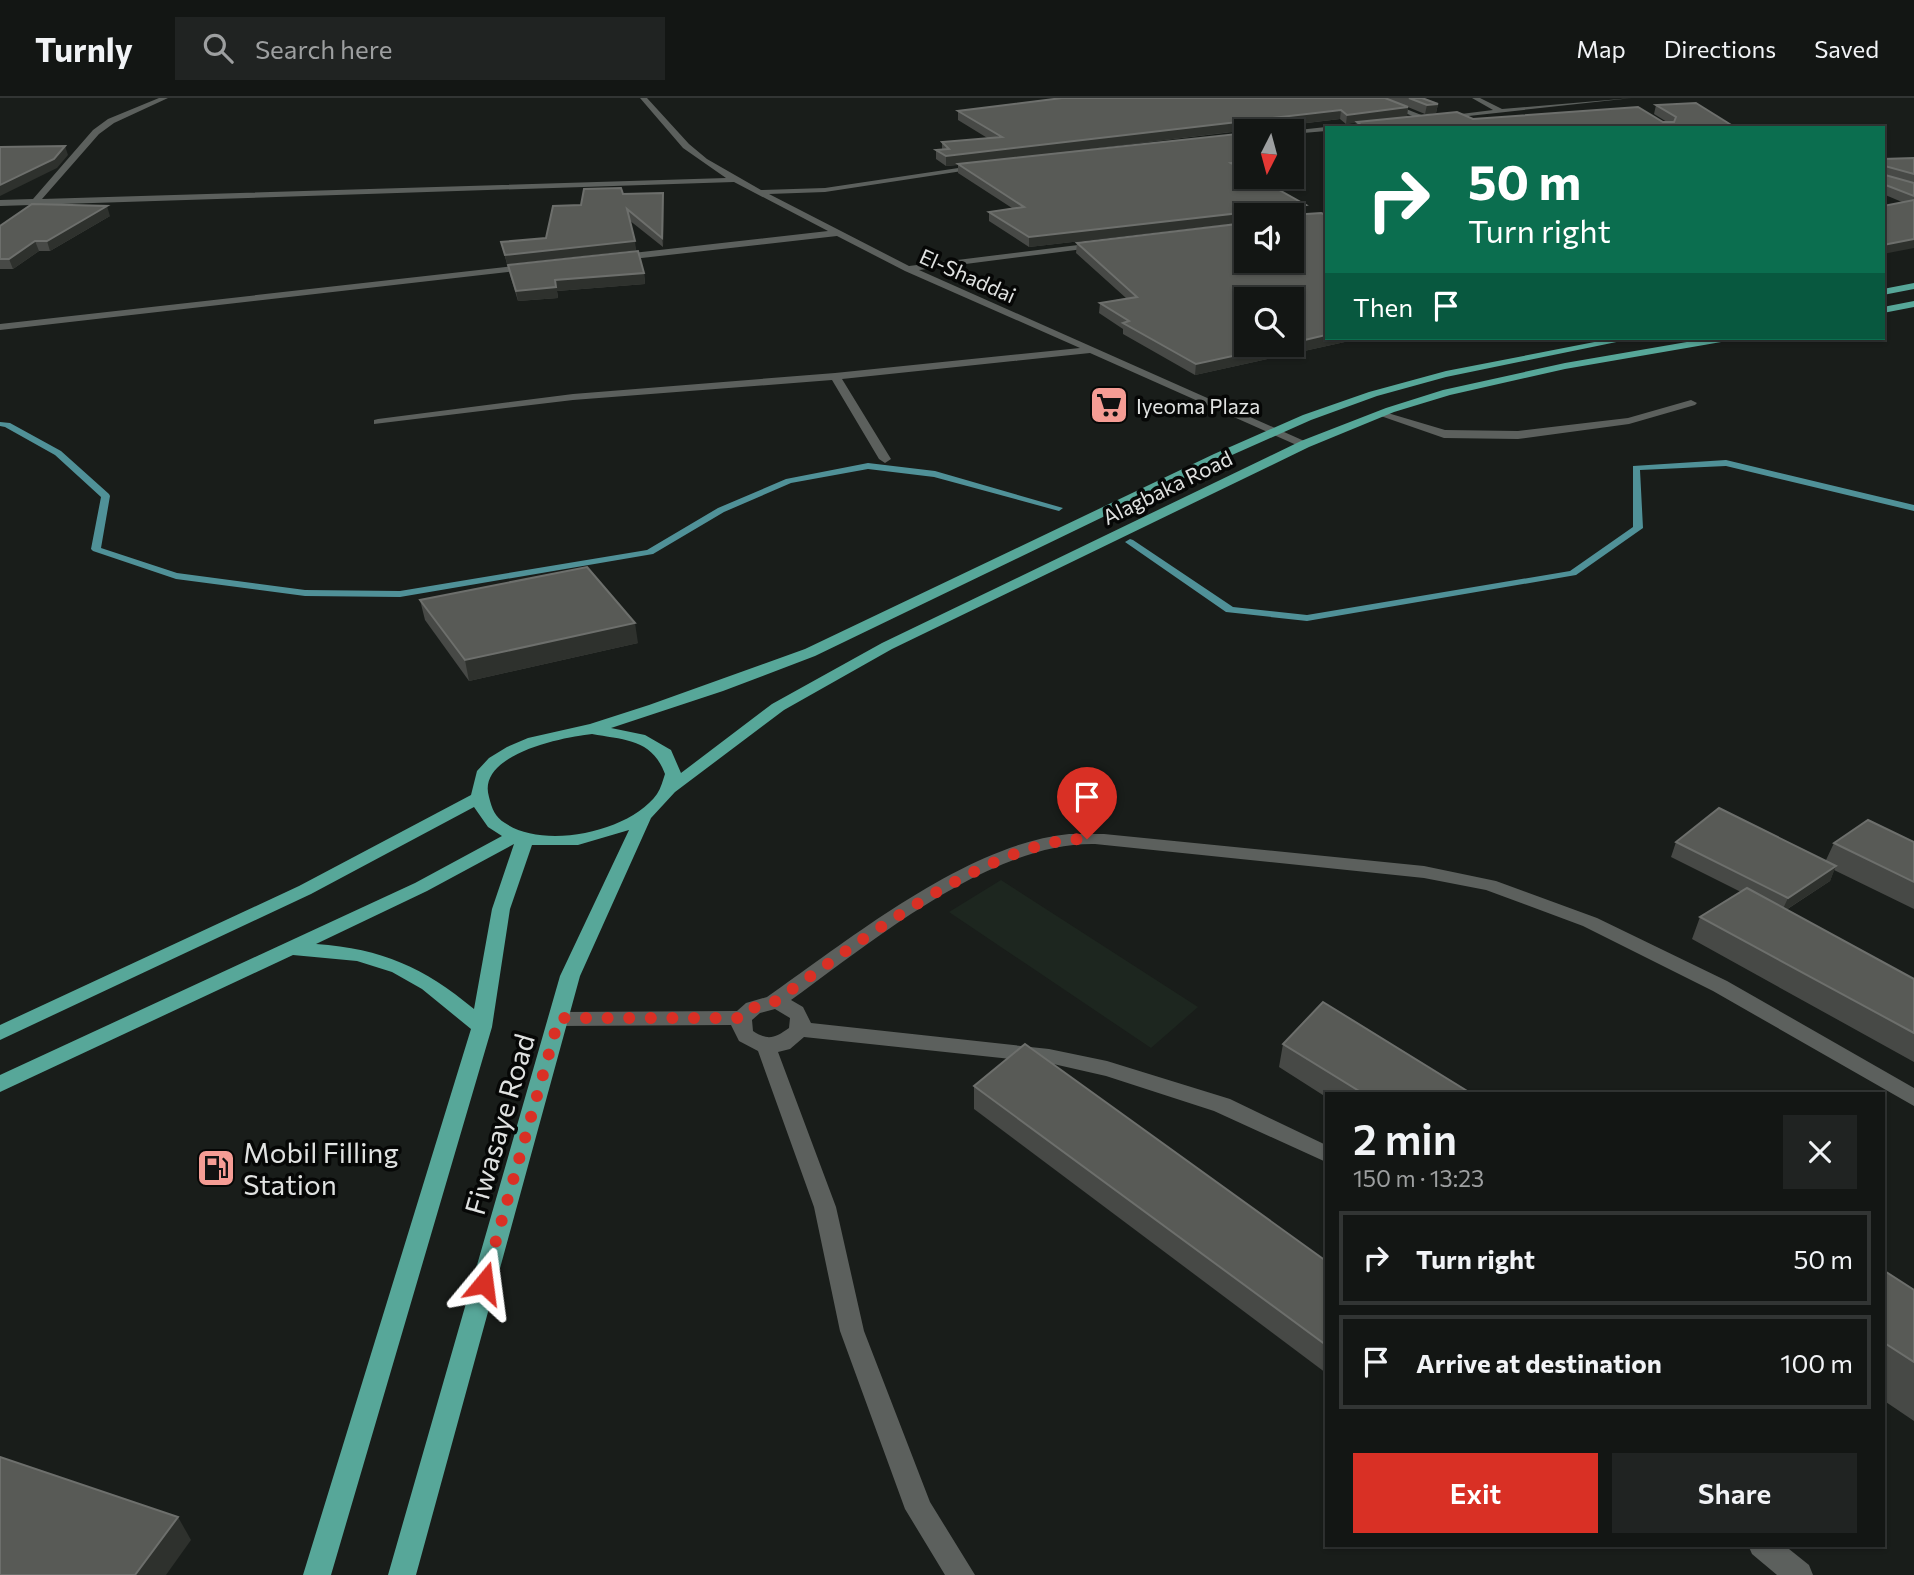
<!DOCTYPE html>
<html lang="en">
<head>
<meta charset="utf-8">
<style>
  :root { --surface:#131614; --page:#202322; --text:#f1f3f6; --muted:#9d9fa0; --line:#323534; --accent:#d93025 }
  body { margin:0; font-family:Commissioner,sans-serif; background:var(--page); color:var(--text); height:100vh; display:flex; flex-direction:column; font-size:26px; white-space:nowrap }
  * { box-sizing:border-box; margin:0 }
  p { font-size:23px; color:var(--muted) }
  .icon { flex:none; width:38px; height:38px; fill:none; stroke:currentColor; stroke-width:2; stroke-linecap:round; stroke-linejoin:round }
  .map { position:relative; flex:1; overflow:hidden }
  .side { position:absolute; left:1325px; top:994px; width:560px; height:455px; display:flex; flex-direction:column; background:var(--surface); border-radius:0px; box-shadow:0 2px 5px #0004,0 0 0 2px var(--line) }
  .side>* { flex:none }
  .top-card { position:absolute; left:1325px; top:28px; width:560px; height:214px; border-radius:0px; box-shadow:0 2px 5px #0004,0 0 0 2px var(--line); background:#0b6e4f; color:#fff; overflow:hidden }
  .needle { width:46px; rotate:186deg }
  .tools { position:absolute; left:1234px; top:21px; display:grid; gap:14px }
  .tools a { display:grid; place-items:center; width:70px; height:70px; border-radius:0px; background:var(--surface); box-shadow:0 2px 5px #0004,0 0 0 2px var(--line); font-size:35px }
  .pin { position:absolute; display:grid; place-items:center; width:60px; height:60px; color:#fff; margin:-72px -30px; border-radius:50% 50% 50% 0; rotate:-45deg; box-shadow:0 0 7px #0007 }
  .pin .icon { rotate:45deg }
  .me { position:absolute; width:77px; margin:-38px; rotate:16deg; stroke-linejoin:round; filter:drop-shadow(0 0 5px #0008) }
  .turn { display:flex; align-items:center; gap:24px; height:147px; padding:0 28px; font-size:32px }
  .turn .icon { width:91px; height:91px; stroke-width:2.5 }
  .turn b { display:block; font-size:49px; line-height:60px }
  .then { display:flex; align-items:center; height:66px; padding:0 28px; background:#0003; gap:14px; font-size:26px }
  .round { display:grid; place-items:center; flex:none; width:74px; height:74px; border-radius:0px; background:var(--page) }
  .headline { display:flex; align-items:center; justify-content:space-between; height:119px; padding:0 28px }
  h1 { font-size:42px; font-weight:600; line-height:52px }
  .primary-button { display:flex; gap:14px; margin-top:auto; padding:14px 28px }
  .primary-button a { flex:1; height:80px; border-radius:0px; background:var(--accent); color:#fff; font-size:28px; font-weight:600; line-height:80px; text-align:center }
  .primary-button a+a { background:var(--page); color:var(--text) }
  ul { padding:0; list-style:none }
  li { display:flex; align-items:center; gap:21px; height:94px; margin:0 14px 10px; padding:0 14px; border:4px solid var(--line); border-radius:0px }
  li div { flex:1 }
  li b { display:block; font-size:26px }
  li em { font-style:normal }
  header { display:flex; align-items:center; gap:42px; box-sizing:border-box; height:98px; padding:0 35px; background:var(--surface); border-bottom:2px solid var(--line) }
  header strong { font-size:33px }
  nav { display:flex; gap:38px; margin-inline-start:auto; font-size:24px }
  .search { width:490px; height:63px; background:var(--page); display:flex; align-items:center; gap:18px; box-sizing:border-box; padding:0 24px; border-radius:0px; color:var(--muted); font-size:26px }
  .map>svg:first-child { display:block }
</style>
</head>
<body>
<header>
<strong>Turnly</strong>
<div class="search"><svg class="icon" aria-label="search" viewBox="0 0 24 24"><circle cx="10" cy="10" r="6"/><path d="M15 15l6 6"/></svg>Search here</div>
<nav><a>Map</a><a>Directions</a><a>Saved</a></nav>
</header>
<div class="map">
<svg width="1914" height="1477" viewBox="0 0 1914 1477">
  <rect width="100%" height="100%" fill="#191d1a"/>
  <!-- built -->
  <polygon fill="#1d261f" points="1001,782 1198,909 1151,950 949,814"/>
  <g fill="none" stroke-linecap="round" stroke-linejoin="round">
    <!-- stream -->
    <g fill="#509198" fill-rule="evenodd">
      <polygon points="0,324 10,325 61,353 109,396 110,398 101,450 177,475 305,492 400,493 647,452 718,410 786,381 868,365 935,373 1063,410 1059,413 934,379 868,371 791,385 724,414 653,456 400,499 305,498 176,481 93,453 91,451 101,399 55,357 5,329 0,328"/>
      <polygon points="1726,362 1914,407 1914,413 1726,368 1640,372 1643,430 1576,477 1307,523 1226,514 1125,444 1130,441 1133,442 1233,509 1307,517 1570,473 1633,429 1633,368"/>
    </g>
    <!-- minor -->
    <g fill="#5c605d" fill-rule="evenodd">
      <polygon points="159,0 168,0 114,25 99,36 42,101 726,80 683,50 640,0 647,0 689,46 707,61 761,92 825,90 985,66 982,70 825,94 769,96 909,168 1102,144 1104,146 1099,149 919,172 1311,346 1301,349 1090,255 842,281 891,361 885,365 879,361 832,282 573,302 374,326 374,322 378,321 573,296 835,275 1080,250 905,173 837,138 615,163 610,160 615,157 828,133 734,84 0,108 0,102 33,101 93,32 108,21"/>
      <polygon points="1369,0 1378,0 1429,20 1422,22"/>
      <polygon points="1472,0 1480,0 1502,11 1632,0 1441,21 1437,19 1493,12"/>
      <polygon points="1381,23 1378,27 1332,30 1336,28"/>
      <polygon points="1326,29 1329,30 1326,33 1292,36 1289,33"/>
      <polygon points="532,166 535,167 535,171 0,232 0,226"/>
      <polygon points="1691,302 1697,305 1695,307 1629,326 1518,341 1444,340 1375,316 1381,313 1445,332 1518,333 1628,320"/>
      <path d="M1069,736h35l320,32 72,15 101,37 130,63 187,107v18l-201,-115 -130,-65 -97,-36 -62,-12 -329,-34c-104,-2 -222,97 -304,156l12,7 8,16 238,26 58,12 123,38 96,46v17l-112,-51 -108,-35 -57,-13 -245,-26 -14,12 -12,3 58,155 28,124 66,171 45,73h-30l-40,-66 -65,-178 -26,-124 -56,-156 -19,-10 -8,-16 -172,1 -7,-2 -3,-5 3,-5 7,-2 178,-1 9,-8 21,-6c83,-58 200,-153 302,-163zM775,911l15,9 -1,10c-14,10 -21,13 -36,3l-1,-11 8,-7z"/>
      <polygon points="1748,1447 1784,1447 1809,1467 1813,1477 1777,1477 1752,1456"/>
    </g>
    <!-- major -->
    <g fill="#57a799" fill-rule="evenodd">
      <polygon points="1914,185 1914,191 1883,197 1883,191"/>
      <polygon points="1914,203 1914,209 1883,215 1883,209"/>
      <path d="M1615,240h21l-190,39 -69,19 -66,24 -88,39 -408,197 -92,35 -112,37 34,7 26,15 10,23 91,-69 110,-61 419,-202 85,-33 57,-18 122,-27 145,-25h22l-5,3 -162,28 -115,26 -56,17 -85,35 -417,202 -108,61 -109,82 -24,26 -71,158 -164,599h-28l172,-599 69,-146 -51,15h-46l-22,64 -18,118 -161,548h-28l168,-546 -49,-40 -30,-17 -35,-11 -64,-6 -293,137v-17l415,-192 87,-47 -14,-9 -14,-20 -163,87 -311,146v-15l299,-139 172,-91 6,-24 12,-13 18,-11 21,-9 62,-14 59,-19 156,-56 409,-195 89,-39 66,-23 77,-21zM592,636c33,6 60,5 73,40 -2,6 -4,14 -8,20 -27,38 -113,56 -152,29 -10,-6 -13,-14 -16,-26 -13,-43 75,-60 103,-63zM514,746l-22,65 -18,100c-51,-42 -91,-60 -158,-65l111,-53z"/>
    </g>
  </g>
  <!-- wall -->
  <g fill="#474946">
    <polygon points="1062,0 1422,0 1438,6 1436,15 1425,16 1393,3 1408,9 1407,19 1372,23 1473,21 1667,24 1654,16 1656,7 1736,30 1356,30 1357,24 1346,26 1340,21 982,64 1244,72 1306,107 1305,116 1326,240 1363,240 1195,277 1123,236 1123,231 1099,215 1100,205 1126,200 1076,155 1077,145 1292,163 1246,117 1246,124 1029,149 989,123 989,114 1012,110 958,75 958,67 946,68 936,61 936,52 942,51 942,44 989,41 958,22 958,13"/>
    <polygon points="1914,60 1914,150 1902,104 1883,96 1883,61"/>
    <polygon points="623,96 664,104 663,149 629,122 636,152 507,166 501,144 546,140 581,107"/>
    <polygon points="110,118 50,153 39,153 13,171 0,171 0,128"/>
    <polygon points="508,167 644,175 645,186 557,193 558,200 518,203 510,177"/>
    <polygon points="420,502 638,545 469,583 425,522"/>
    <polygon points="1676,744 1826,762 1834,745 1914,744 1914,811 1834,772 1830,783 1786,812 1914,881 1914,964 1692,841 1700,819 1741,794 1671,759"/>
    <polygon points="1283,946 1472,996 1326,996 1326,999 1279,969"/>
    <polygon points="974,988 1326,1163 1326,1275 974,1011"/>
    <polygon points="1883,1172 1914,1192 1914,1323 1883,1302"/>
  </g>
  <!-- shaded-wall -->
  <g fill="#2e312d">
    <polygon points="1438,6 1436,15 1425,16 1427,7"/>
    <polygon points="1408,9 1407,19 1346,26 1347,17"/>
    <polygon points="1341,12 1340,21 946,68 946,58"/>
    <polygon points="65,48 68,57 57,70 0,98 0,87"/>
    <polygon points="1292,57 1295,57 1294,66 1292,66"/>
    <polygon points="1246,63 1246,72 1230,74 1231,65"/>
    <polygon points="663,95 664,104 663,149 662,140"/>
    <polygon points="1306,107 1305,116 1292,119 1291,110"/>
    <polygon points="107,108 110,118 50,153 47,143"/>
    <polygon points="1249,114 1248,117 1246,117 1246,124 1029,149 1029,139"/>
    <polygon points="1914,141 1914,150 1883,156 1883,147"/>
    <polygon points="35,143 39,153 13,171 9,161"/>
    <polygon points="635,143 636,152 507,166 505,157"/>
    <polygon points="644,175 645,186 557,193 558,200 518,203 516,193 555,182"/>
    <polygon points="1326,237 1326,240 1363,240 1195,277 1196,266 1283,247 1292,247 1292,245"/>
    <polygon points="635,525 638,545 469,583 465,562"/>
    <polygon points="1836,768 1830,783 1781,815 1788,800"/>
    <polygon points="178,1419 191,1442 166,1477 135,1477"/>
  </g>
  <!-- building -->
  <g fill="#585a56" stroke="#6d6f6c" stroke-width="2">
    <polygon points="1062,0 1385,0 1408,9 1347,17 1341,12 946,58 936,52 949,51 942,44 1002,39 958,13"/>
    <polygon points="1409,0 1422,0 1438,6 1427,7"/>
    <polygon points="1696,5 1736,30 1365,30 1357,24 1457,14 1473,21 1638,9 1663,24 1674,24 1676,19 1656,7"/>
    <polygon points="1246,35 1246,63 1231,65 1246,73 1246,79 1256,79 1306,107 1291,110 1292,117 1248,117 1249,114 1029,139 989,114 1024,109 958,66"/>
    <polygon points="65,48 54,61 0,87 0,49"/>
    <polygon points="1914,60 1914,76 1885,68 1885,77 1914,85 1914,98 1883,86 1883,61"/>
    <polygon points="621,90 623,96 663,95 662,140 627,111 635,143 505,157 501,144 546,140 553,108 581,107 584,91"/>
    <polygon points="1914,102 1914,141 1883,147 1883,108"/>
    <polygon points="32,106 107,108 47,143 35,143 9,161 0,161 0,128"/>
    <polygon points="1321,115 1326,117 1326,237 1292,245 1292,201 1246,201 1246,247 1283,247 1196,266 1123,225 1129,223 1100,205 1137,199 1077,145 1246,125 1246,163 1292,163 1292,117"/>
    <polygon points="638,153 644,175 555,182 556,189 516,193 508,167"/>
    <polygon points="587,469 635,525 465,562 420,502"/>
    <polygon points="1719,710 1836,768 1788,800 1676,744"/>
    <polygon points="1868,722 1914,744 1914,784 1834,745"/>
    <polygon points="1747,790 1914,881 1914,935 1700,819"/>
    <polygon points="1323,904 1472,996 1364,996 1283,946"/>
    <polygon points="1025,946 1326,1163 1326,1247 974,988"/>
    <polygon points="1883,1172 1914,1192 1914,1264 1883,1244"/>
    <polygon points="0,1359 178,1419 135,1477 0,1477"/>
  </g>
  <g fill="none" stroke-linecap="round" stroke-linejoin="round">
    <!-- route -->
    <path stroke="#d93025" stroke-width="12" stroke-dasharray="0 21.6" d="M484,1185l75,-265h182l8,-9 25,-7c78,-54 218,-165 313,-163"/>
  </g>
  <!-- icons -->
  <defs>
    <symbol id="supermarket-square" viewBox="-11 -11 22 22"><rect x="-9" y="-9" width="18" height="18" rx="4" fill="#f59c94" stroke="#060706"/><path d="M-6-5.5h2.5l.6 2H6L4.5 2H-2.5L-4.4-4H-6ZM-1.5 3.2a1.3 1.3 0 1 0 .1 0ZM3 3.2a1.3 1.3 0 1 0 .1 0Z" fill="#111"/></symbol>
    <symbol id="fuel-square" viewBox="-11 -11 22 22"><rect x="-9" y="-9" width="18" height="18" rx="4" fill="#f59c94" stroke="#060706"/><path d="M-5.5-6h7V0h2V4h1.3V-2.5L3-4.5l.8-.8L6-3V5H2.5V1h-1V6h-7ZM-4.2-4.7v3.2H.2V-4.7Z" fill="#111"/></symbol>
  </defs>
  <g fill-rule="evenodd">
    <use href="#supermarket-square" x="1087" y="285" width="44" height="44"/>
    <use href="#fuel-square" x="194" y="1048" width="44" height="44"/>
  </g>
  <g text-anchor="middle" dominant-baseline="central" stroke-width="7" stroke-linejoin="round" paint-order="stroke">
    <!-- far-street labels -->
    <g font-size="21" fill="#e0e2e1" stroke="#060706">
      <text transform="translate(968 177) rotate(24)">El-Shaddai</text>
      <text transform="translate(1167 389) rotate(-26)">Alagbaka Road</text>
    </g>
    <!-- far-poi labels -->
    <g font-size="21" fill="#e0e2e1" stroke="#060706" text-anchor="start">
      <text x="1136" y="307">Iyeoma Plaza</text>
    </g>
    <!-- near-street labels -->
    <g font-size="28" fill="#e0e2e1" stroke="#060706">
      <text transform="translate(499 1026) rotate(-74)">Fiwasaye Road</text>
    </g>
    <!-- near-poi labels -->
    <g font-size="28" fill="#e0e2e1" stroke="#060706" text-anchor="start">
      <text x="243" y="1054">Mobil Filling<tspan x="243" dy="32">Station</tspan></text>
    </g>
  </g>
</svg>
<div class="tools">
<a><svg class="needle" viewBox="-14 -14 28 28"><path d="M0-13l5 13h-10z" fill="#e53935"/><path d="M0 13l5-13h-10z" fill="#9d9fa0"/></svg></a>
<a><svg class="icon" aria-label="sound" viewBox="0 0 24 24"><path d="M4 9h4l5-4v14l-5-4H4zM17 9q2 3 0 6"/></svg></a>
<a><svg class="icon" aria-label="search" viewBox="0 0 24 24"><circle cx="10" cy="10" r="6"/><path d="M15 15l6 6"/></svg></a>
</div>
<div class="pin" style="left:1087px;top:741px;background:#d93025"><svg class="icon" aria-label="arrive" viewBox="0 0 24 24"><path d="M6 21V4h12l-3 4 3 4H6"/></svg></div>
<svg class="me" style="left:484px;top:1185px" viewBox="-20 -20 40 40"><path d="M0-17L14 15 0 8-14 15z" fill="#d93025" stroke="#fff" stroke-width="4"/></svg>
<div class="top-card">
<div class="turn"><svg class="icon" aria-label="right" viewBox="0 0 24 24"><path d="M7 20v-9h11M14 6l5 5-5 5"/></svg><div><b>50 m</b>Turn right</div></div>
<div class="then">Then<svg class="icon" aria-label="arrive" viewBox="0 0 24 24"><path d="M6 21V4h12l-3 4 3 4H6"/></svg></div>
</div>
<section class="side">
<div class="headline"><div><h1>2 min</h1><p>150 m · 13:23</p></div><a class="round"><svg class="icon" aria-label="close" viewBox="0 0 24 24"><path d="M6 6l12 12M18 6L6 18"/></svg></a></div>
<ul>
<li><svg class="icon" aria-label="right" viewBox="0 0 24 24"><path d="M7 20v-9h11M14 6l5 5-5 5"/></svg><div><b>Turn right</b></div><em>50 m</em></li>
<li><svg class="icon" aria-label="arrive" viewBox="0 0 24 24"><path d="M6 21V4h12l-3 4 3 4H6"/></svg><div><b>Arrive at destination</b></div><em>100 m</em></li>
</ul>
<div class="primary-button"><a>Exit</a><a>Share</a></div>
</section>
</div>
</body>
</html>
